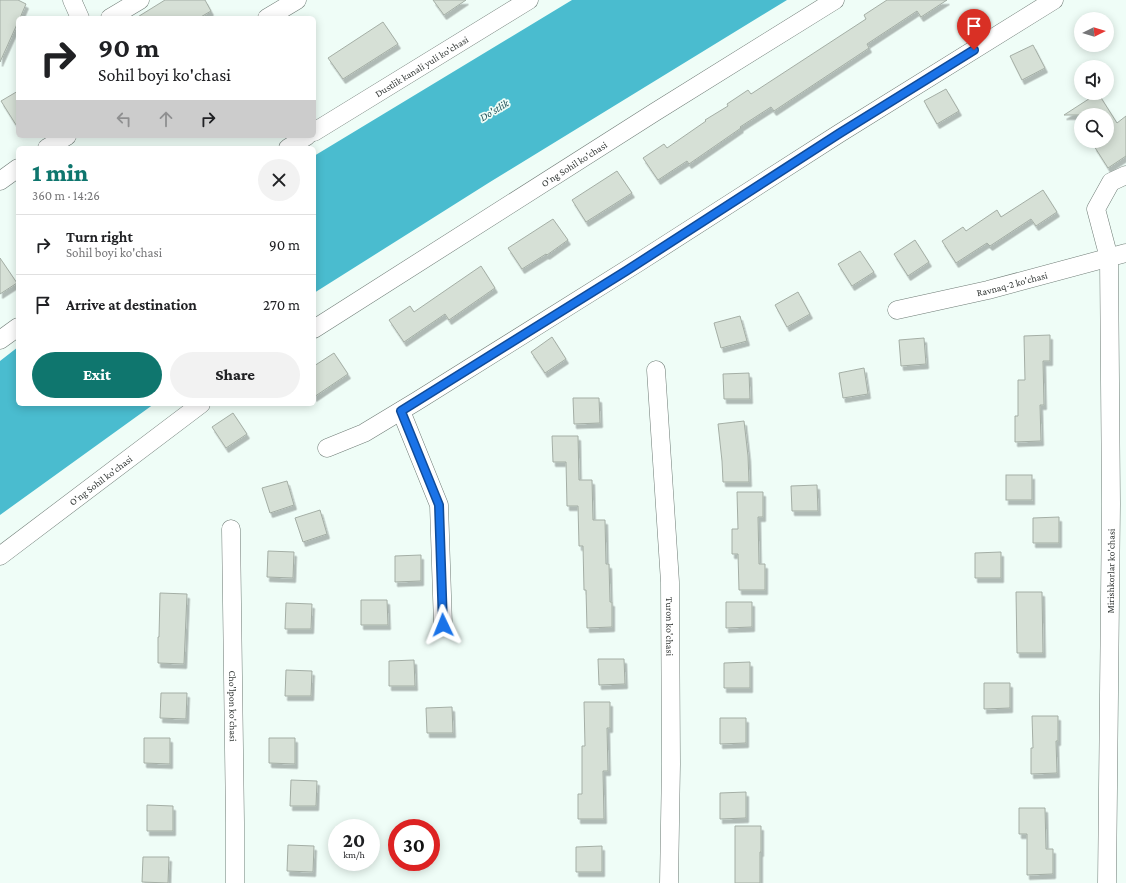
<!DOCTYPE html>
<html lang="en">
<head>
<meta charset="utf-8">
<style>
  :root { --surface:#fff; --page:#f2f2f2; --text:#202124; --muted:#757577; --line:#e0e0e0; --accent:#0f766e }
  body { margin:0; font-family:"Crimson Pro",serif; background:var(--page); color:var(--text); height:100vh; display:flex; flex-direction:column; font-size:15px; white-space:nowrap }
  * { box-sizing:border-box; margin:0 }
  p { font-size:13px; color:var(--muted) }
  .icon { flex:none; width:22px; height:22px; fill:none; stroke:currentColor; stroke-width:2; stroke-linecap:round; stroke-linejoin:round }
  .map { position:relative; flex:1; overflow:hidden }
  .side { position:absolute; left:16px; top:146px; width:300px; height:260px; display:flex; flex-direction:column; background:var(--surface); border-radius:6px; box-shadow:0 2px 10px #0003 }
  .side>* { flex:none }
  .hud { position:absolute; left:16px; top:16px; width:300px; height:122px; border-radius:6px; box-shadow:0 2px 10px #0003; background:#fff; color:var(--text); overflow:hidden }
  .needle { width:26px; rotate:85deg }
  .controls { position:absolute; left:1074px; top:12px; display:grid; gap:8px }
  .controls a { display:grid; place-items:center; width:40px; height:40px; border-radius:50%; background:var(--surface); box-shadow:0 2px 10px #0003; font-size:20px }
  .speed { position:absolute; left:328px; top:819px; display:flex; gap:8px; font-size:20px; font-weight:700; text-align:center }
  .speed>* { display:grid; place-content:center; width:52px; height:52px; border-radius:50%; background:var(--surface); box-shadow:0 2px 10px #0003; line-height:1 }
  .speed small { font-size:10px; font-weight:400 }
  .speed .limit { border:6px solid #d22; background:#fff; color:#111 }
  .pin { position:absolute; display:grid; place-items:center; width:34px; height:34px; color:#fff; margin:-41px -17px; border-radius:50% 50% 50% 0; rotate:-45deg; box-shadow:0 0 4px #0007 }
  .pin .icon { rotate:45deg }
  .me { position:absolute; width:44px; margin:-22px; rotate:358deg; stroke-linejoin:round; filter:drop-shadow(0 0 3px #0008) }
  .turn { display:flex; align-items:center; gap:14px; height:84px; padding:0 16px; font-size:18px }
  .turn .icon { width:52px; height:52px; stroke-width:2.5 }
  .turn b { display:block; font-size:28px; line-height:34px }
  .lanes { display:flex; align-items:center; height:38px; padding:0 16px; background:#0003; justify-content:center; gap:20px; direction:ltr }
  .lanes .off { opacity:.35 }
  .round { display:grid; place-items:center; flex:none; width:42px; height:42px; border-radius:21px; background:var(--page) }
  .overview { display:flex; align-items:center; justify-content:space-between; height:68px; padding:0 16px }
  h1 { font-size:24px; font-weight:800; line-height:30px; color:var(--accent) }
  .button { display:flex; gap:8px; margin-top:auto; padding:8px 16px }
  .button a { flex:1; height:46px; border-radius:24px; background:var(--accent); color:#fff; font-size:16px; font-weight:800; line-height:46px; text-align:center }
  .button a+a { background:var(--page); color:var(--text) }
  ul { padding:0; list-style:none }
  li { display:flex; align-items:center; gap:12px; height:60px; padding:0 16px; border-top:1px solid var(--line) }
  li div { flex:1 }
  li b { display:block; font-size:15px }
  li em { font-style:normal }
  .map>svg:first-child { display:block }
</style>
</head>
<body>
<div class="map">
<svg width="1126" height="883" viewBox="0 0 1126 883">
  <defs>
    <filter id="shadow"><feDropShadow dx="2.5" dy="4.5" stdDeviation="0" flood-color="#0004"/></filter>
  </defs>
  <rect width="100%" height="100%" fill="#effdf7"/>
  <!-- water -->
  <g fill="#4abccf">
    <polygon points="572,0 787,0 490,182 314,293 314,156"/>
    <polygon points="18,347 18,404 154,404 0,515 0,361"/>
  </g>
  <!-- building -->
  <g fill="#d6e0d6" stroke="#a4aea5" filter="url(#shadow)">
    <polygon points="0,0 18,0 26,4 20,18 18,18 18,22 0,62"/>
    <polygon points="165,0 205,0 211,11 199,18 136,18"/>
    <polygon points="433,0 466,0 444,15"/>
    <polygon points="887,0 947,0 921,17 917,11 867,44 869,48 774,111 771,107 740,127 741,128 689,164 687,161 658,180 643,158 664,144 667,148 706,121 705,120 728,106 727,104 748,90 751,94 866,19 864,15"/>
    <polygon points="383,22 398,44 343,79 328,58"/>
    <polygon points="1033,45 1045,68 1022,80 1010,56"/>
    <polygon points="946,89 959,111 937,124 924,101"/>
    <polygon points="18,91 18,128 1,101"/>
    <polygon points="1098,93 1117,123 1126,116 1126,156 1108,168 1094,146 1102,141 1107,141 1107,115 1064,115"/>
    <polygon points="617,171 632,193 586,222 572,200"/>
    <polygon points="1043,190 1057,212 1036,226 1031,219 990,246 987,243 956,263 942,241 963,227 966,231 997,210 1001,217"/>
    <polygon points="553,219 568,240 547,255 546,254 522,269 508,248"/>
    <polygon points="915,240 929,262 908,276 894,254"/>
    <polygon points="860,251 874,272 852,286 838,264"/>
    <polygon points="0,258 17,283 0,294"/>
    <polygon points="481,266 495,288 449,320 445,314 404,342 389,320 410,306 414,312"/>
    <polygon points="798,292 810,314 787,327 775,305"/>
    <polygon points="740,316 747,341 721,348 714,323"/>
    <polygon points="1050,335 1050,361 1043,361 1044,405 1040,405 1041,441 1015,442 1015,416 1018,416 1018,380 1025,380 1024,336"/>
    <polygon points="552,337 566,359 545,373 531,352"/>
    <polygon points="924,338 926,364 901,366 899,340"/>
    <polygon points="334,353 348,374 314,397 314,366"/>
    <polygon points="864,368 868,394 843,398 839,373"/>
    <polygon points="749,373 750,399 724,399 723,374"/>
    <polygon points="573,398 599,398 600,423 574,424"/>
    <polygon points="233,413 247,434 226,448 212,427"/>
    <polygon points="744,421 748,456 749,482 723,482 722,461 718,424"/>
    <polygon points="552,436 578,436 579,480 592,480 593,520 605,520 606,564 609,564 610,602 612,602 612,627 587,628 586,590 584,590 583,546 579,546 578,506 567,506 566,462 553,462"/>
    <rect x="1006" y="475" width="26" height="25"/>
    <polygon points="287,481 294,505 270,513 262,488"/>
    <polygon points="817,485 818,511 792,511 791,486"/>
    <polygon points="737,492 763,492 763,517 758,517 759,564 765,564 765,590 739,590 738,554 732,554 732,529 738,529"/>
    <polygon points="320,510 327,534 303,542 295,518"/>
    <polygon points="1059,517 1059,543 1033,543 1033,518"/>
    <polygon points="268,551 294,552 293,578 267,577"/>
    <polygon points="1001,552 1001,578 975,578 975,553"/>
    <polygon points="421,555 421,581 395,582 395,556"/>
    <polygon points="1016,592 1042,592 1043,653 1017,653"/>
    <polygon points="160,593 187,594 184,664 158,663 158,637 159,637"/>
    <polygon points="361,600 387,600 388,625 361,625"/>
    <polygon points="726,602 752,602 752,627 726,628"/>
    <polygon points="286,603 312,604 311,629 285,629"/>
    <polygon points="598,659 624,659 625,684 599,685"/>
    <polygon points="414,660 415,686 389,686 389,661"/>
    <polygon points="750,662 750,688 724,688 724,663"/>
    <polygon points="286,670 312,671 311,696 285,696"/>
    <polygon points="984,683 1010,683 1010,708 984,709"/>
    <polygon points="161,693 187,693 186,719 160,718"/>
    <polygon points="584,702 610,702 610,728 607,728 608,771 603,771 604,819 578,819 578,794 582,794 582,746 585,746"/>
    <polygon points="452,707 453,733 427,733 426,708"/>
    <polygon points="1032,716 1058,716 1058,741 1056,741 1057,773 1031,774 1031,748 1033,748"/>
    <polygon points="720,718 746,718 746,743 720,744"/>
    <polygon points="144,738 170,738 170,764 144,763"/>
    <polygon points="269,738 295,738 295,764 269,763"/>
    <polygon points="291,780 317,781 316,806 290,806"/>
    <polygon points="746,792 746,818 720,819 720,793"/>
    <polygon points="147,805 173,806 173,831 147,831"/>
    <polygon points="1019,808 1045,808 1046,849 1053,849 1053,874 1027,875 1027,834 1019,834"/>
    <polygon points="735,826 761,826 761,852 760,852 760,883 735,883"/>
    <polygon points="288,845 314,846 313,872 287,871"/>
    <polygon points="602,846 602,872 576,872 576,847"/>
    <polygon points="143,857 169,857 168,883 142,882"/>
  </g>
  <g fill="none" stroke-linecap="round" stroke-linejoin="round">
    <defs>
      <g id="street">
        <polyline points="72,0 80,18"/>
        <polyline points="110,18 140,0"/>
        <polyline points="267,18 297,0"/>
        <path id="s1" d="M314,132l215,-132"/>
        <polyline points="47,148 67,136"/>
        <polyline points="288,148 307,136"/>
        <polyline points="0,181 18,168"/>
        <path id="s2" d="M897,310l91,-20 138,-37"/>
        <path id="s3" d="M314,329l341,-217 180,-112"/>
        <polyline points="0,340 18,327"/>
        <path id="s4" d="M656,370l14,212 1,182 -2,119"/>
        <polyline points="401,411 439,505 443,625"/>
        <polyline points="327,448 364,433 417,401 639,262 840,133 1054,0"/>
        <path id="s5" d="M231,529l4,293v61"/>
        <path id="s6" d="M0,556l201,-152"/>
        <path id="s7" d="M1107,883l4,-379 -2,-246 -13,-49 15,-27 15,-7"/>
      </g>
    </defs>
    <!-- street casing -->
    <use href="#street" stroke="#6f7c76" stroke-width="19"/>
    <!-- street -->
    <use href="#street" stroke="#fff" stroke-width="18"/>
  </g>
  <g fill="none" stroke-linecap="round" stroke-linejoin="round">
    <defs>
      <polyline id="route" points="443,625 439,505 401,411 626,271 840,133 974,50"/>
    </defs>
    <!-- route casing -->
    <use href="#route" stroke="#114b97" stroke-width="10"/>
    <!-- route -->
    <use href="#route" stroke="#1a73e8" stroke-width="7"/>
  </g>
  <g text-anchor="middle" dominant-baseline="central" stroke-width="3.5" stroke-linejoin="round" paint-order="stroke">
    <!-- street labels -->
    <g font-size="10" fill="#323735" stroke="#effdf7">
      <text stroke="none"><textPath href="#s1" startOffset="126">Dustlik kanali yuli ko'chasi</textPath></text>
      <text stroke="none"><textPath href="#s3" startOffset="308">O'ng Sohil ko'chasi</textPath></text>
      <text stroke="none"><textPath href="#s2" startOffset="118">Ravnaq-2 ko'chasi</textPath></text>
      <text stroke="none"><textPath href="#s6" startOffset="126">O'ng Sohil ko'chasi</textPath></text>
      <text stroke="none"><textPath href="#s7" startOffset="312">Mirishkorlar ko'chasi</textPath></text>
      <text stroke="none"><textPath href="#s4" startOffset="257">Turon ko'chasi</textPath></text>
      <text stroke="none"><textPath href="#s5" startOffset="177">Cho'lpon ko'chasi</textPath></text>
    </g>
    <!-- water labels -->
    <g font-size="11" font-style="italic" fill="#205159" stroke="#effdf7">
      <text transform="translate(494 110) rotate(-31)">Do'stlik</text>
    </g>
  </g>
</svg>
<div class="controls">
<a><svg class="needle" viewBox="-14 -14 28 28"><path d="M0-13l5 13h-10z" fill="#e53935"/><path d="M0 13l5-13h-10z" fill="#757577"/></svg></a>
<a><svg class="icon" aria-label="sound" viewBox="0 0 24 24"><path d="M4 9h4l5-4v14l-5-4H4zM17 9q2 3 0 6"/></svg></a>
<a><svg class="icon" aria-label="search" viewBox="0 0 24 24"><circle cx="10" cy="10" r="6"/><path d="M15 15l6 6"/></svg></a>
</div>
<div class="speed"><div>20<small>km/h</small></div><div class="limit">30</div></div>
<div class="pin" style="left:974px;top:50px;background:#d93025"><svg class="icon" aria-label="arrive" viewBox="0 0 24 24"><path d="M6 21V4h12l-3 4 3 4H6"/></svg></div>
<svg class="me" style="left:443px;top:625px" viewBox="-20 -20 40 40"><path d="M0-17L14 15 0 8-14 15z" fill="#1a73e8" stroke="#fff" stroke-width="4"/></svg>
<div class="hud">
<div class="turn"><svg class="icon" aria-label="right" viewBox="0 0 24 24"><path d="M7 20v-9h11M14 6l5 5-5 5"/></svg><div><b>90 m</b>Sohil boyi ko'chasi</div></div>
<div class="lanes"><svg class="icon off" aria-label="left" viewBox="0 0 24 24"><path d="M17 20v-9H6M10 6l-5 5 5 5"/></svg><svg class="icon off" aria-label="ahead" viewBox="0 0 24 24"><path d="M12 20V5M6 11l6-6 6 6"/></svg><svg class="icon" aria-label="right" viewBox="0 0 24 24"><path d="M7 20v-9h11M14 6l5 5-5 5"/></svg></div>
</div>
<section class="side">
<div class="overview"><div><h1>1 min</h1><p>360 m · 14:26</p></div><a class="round"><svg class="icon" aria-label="close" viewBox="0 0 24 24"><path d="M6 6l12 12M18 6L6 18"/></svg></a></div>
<ul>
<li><svg class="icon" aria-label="right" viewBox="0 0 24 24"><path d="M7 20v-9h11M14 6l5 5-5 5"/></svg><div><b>Turn right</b><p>Sohil boyi ko'chasi</p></div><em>90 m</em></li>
<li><svg class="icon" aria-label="arrive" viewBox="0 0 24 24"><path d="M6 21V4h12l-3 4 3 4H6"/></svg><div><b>Arrive at destination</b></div><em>270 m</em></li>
</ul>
<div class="button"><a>Exit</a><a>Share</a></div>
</section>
</div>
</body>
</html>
